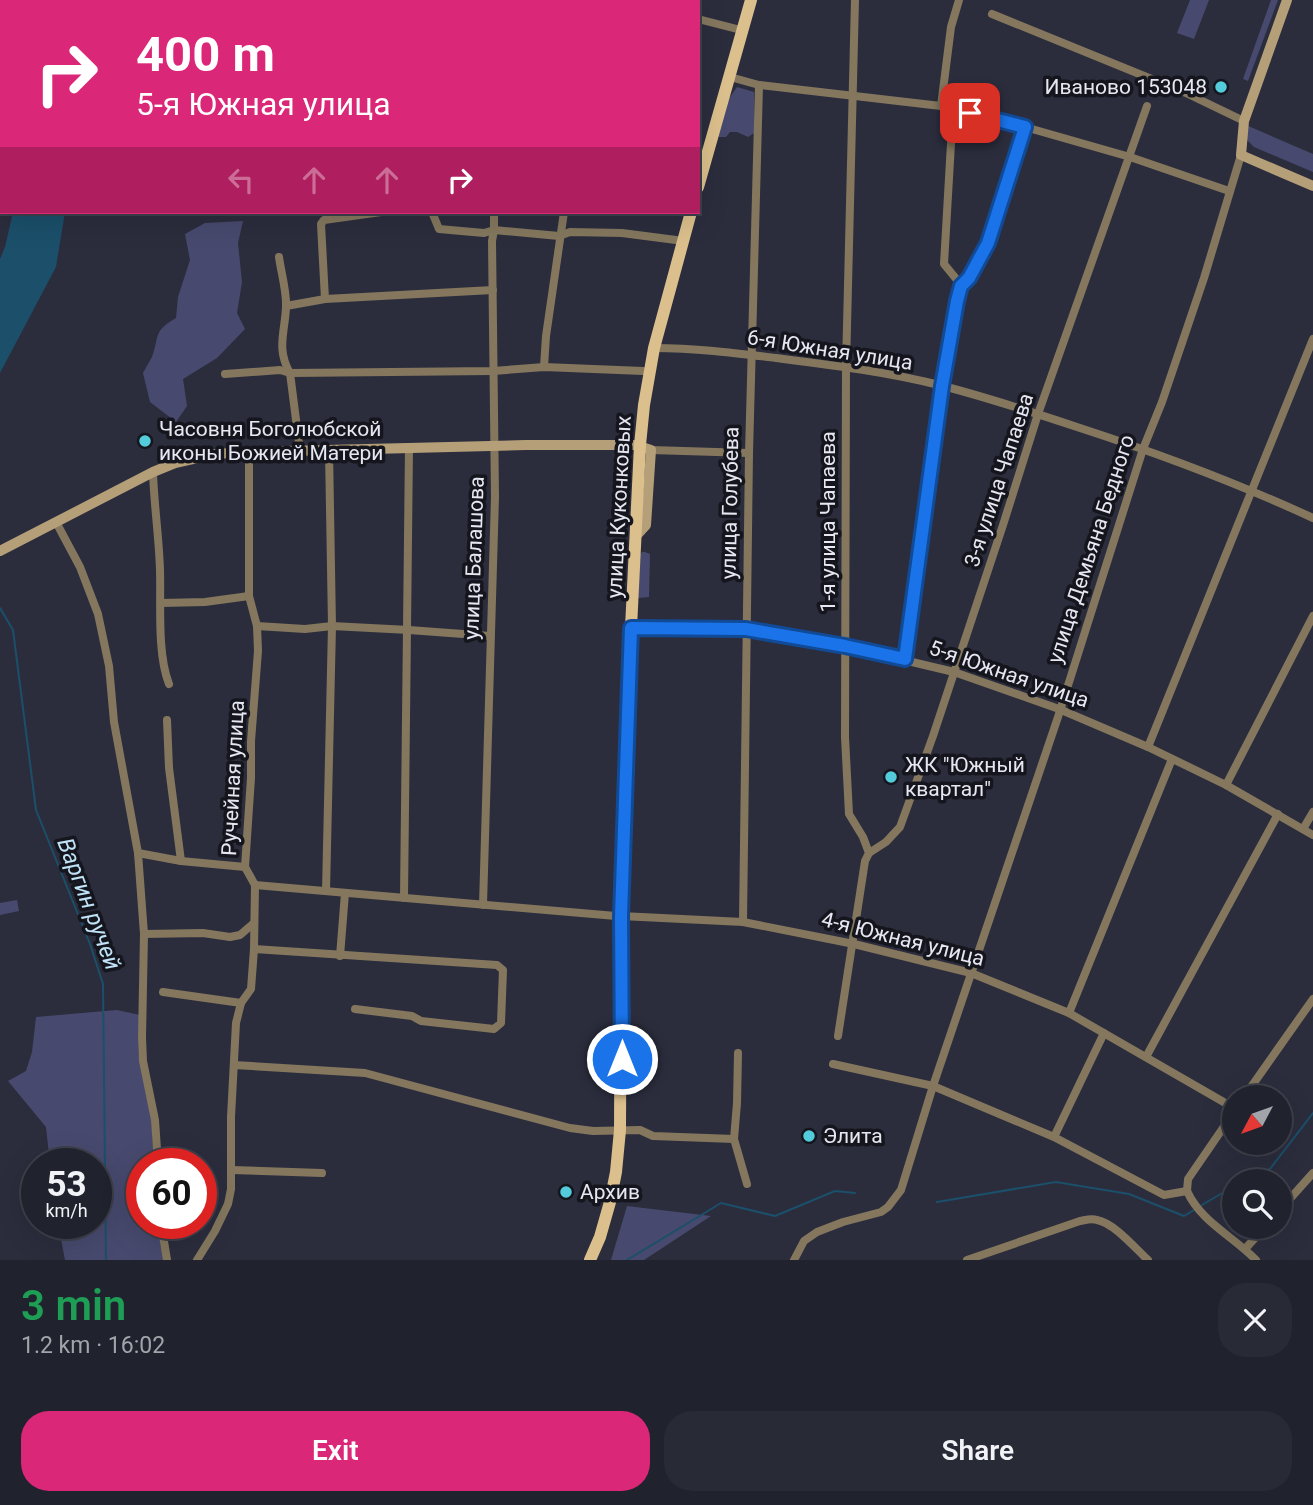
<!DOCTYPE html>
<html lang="en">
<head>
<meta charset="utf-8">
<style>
  :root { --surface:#20222e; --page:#282a36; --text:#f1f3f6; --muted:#a2a4aa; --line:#3d3f4a; --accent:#db2777 }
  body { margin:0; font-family:Roboto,sans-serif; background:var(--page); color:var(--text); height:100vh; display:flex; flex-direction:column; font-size:26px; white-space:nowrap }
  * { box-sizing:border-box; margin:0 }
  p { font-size:23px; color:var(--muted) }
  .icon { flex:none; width:38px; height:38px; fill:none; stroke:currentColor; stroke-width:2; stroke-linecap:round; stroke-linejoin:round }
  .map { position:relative; height:1260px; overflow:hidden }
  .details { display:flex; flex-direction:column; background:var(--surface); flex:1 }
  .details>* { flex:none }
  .top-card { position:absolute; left:0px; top:0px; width:700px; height:214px; box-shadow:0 7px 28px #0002,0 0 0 2px var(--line); background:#db2777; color:#fff; overflow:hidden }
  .needle { width:46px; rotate:229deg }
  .controls { position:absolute; left:1222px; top:1085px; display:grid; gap:14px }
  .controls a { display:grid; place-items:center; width:70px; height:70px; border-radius:50%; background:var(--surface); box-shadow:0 7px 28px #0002,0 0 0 2px var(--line); font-size:35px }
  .speed { position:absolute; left:21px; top:1148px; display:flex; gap:14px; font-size:35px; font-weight:700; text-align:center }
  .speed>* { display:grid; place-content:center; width:91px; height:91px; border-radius:50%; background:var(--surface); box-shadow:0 7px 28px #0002,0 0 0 2px var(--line); line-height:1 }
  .speed small { font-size:18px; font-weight:400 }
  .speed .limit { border:10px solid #d22; background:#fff; color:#111 }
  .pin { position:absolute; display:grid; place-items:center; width:60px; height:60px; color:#fff; margin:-30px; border-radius:14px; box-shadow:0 4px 10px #0006 }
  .me { position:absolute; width:77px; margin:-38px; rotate:0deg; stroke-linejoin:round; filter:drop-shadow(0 0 5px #0008) }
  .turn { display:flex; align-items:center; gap:24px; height:147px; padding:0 21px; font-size:32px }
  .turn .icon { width:91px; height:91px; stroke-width:2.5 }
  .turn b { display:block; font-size:49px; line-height:60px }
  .lanes { display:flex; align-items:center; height:66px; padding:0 21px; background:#0003; justify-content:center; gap:35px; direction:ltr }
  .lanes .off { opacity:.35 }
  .round { display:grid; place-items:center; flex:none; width:74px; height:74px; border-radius:28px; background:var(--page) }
  .headline { display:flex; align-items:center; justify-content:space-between; height:119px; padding:0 21px }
  h1 { font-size:42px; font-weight:600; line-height:52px; color:#1e9e55 }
  .button { display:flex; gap:14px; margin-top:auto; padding:14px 21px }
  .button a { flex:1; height:80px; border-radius:28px; background:var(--accent); color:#fff; font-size:28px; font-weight:600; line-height:80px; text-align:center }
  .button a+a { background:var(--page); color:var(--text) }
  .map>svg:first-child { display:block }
</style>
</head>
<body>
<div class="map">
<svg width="1313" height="1260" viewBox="0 0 1313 1260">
  <rect width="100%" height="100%" fill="#2b2d3d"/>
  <!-- green -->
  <g fill="#474a6e">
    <polygon points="1190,0 1209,0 1194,39 1177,33"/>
    <polygon points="1271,0 1278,0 1248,81 1243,79"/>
    <polygon points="737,87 754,92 754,133 748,137 737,132 730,132 726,137 719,137 718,133 728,100"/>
    <polygon points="1246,125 1313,154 1313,172 1254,147 1246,139"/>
    <path d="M243,221l-5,22 4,39 -5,31 8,16 -28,29 -34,21 4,27 -11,16 -26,-20 -7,-29c3,-5 6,-11 9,-16 8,-21 0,-25 24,-39l2,-21 12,-37 -5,-26 20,-11z"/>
    <polygon points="642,552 645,552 650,554 649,597 638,598 639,556"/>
    <polygon points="17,900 19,911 0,915 0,903"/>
    <polygon points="117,1010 140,1015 138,1040 139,1058 150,1095 154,1164 142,1164 142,1223 159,1223 167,1260 65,1260 58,1223 96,1223 96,1164 50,1164 46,1127 8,1081 26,1071 32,1052 36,1017"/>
    <polygon points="627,1206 711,1216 644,1260 611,1260"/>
  </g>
  <!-- water -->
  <polygon fill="#1b4f6a" points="13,212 65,212 56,267 0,373 0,259 5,247"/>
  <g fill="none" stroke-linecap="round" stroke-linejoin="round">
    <!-- stream -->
    <g stroke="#1b4f6a" stroke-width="2">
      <polyline points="591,0 594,2"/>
      <polyline points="558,2 560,0"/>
      <polyline points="0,608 13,630 36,810 90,944 103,984 106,1260"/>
      <polyline points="1242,1181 1250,1176 1270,1169 1313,1113"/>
      <polyline points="937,1202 1056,1182 1129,1194 1184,1216 1194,1210"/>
      <polyline points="1202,1205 1234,1186"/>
      <polyline points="627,1260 721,1203 775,1216 835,1191 855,1193"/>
    </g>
    <!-- street -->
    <g stroke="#84775e" stroke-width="8">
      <polyline points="621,0 628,2"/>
      <polyline points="223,2 223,0"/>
      <polyline points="312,2 312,0"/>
      <polyline points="433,2 433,0"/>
      <polyline points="992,14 1186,93 1244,121"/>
      <polyline points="698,19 737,29"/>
      <polyline points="730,77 759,85 941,106 1025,127 1130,157 1229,191"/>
      <polyline points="941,106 951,27 959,0"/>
      <polyline points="953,109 944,264 962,286"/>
      <polyline points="432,212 439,229 484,233 494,230 559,236 570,232 622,233 676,240"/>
      <path d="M279,257c2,15 8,36 7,50 -1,25 -10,42 4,66l10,78"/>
      <polyline points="325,299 321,224 324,220 381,212"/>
      <polyline points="286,306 325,299 493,290"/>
      <path d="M654,348c41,0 81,5 122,10 55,7 112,14 167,28 46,12 92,27 137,42 80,26 157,55 233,90"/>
      <polyline points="544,367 546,336 564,212"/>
      <polyline points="225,374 280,370 290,373 493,371 544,367 643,371"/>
      <polyline points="651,450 749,453"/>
      <path d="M153,472c1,33 6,65 7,98 1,34 -3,84 9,114"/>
      <polyline points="56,522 80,567 98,614 109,666 114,722 138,853 144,934 142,1038 143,1061 155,1120 158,1164"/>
      <polyline points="161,603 205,602 249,596"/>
      <polyline points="257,626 305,629 332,626 409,630 490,636"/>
      <polyline points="631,628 746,629 845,646 954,672 1059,709 1148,747 1226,785 1313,835"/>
      <polyline points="905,659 942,386 957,301 962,286 969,278 988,243 1025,127"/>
      <polyline points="167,720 169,768 181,861"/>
      <polyline points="1148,747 1313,339"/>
      <polyline points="1226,785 1313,616"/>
      <polyline points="1303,829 1313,812"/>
      <polyline points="138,853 181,861 245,867"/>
      <polyline points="869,853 886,842 900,827 933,736 1003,525 1038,414 1147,106"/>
      <polyline points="255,885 616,916"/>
      <polyline points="326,891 332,626 329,450"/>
      <polyline points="404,898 409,448"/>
      <polyline points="483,905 495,497 492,241 494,230 494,212"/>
      <polyline points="621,916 743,922 854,944 971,973 1069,1013 1234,1108"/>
      <polyline points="743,922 749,453 759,85"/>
      <polyline points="144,934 203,933 230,937 240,935 254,923"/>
      <polyline points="254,949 497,965 503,970 501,1023 494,1029 421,1021 412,1016 355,1009"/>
      <polyline points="340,956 345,893"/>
      <polyline points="163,992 241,1003"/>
      <polyline points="1069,1013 1172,759"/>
      <polyline points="838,1036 865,861 869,853 863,837 849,814 845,737 846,367 855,0"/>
      <polyline points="738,1053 737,1103 734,1139 747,1184"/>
      <polyline points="1146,1057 1278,814"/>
      <polyline points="833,1064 933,1086 1054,1137 1164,1195 1187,1191"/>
      <polyline points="234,1065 365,1073 570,1128 593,1131 640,1130 653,1136 734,1139"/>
      <polyline points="1244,1097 1313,999"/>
      <polyline points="1054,1137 1104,1033"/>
      <polyline points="232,1170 322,1173"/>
      <path d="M1187,1191c14,31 46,45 69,69"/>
      <polyline points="1187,1191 1188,1179 1234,1112"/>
      <polyline points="1279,1211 1313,1173"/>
      <polyline points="161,1223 167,1260"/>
      <polyline points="1245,1249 1265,1227"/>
      <polyline points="197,1260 215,1231 228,1204 231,1189 231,1117 236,1023 241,1003 251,989 254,949 255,885 245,867 251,778 251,741 258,651 257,626 249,596 249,452"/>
      <polyline points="794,1260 804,1241 817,1232 843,1222 881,1212 888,1207 901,1190 933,1086 1058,717 1143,449 1162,402 1204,278 1241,155"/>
      <path d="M967,1260l113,-39c6,-1 11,-3 17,-1 17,3 38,28 51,40"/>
    </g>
    <!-- secondary -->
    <g stroke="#b59f78" stroke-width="10">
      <polyline points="1287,0 1244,121 1241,155 1313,186"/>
      <polyline points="0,551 153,472 175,463 215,454 249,452 526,445 636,445 651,450 646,525 635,537"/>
    </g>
    <!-- primary -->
    <g stroke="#dbbf8c" stroke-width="12">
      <polyline points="698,187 751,0"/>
      <polyline points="590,1260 600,1237 610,1202 616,1172 620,1130 621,916 631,628 640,445 644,405 654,348 691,212"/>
    </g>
  </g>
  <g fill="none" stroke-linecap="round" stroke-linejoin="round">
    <defs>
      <polyline id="route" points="622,1059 621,916 631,628 746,629 845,646 905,659 942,386 957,301 961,286 969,278 988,243 1025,127 970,113"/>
    </defs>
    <!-- route casing -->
    <use href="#route" stroke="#114b97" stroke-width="18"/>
    <!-- route -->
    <use href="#route" stroke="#1a73e8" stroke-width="12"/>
  </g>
  <!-- markers -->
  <g fill="#53cbda" stroke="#15161d" stroke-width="2.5">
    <circle cx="1221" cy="87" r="7"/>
    <circle cx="145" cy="441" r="7"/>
    <circle cx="891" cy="777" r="7"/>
    <circle cx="809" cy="1136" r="7"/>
    <circle cx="566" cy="1192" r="7"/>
  </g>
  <g text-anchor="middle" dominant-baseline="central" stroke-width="7" stroke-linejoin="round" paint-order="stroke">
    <!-- poi labels -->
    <g font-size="21" fill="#e6e7f2" stroke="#15161d" text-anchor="start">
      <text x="1207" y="87" text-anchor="end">Иваново 153048</text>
      <text x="159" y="429">Часовня Боголюбской<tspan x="159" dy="24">иконы Божией Матери</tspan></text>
      <text x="905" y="765">ЖК "Южный<tspan x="905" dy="24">квартал"</tspan></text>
      <text x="823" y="1136">Элита</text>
      <text x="580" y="1192">Архив</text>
    </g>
    <!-- street labels -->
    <g font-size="21" fill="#e6e7f2" stroke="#15161d">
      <text transform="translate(830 350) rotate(9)">6-я Южная улица</text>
      <text transform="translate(999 480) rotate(-72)">3-я улица Чапаева</text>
      <text transform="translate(730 503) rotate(-89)">улица Голубева</text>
      <text transform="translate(619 507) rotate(-87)">улица Куконковых</text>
      <text transform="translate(828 522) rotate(-90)">1-я улица Чапаева</text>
      <text transform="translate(1091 549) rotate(-72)">улица Демьяна Бедного</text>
      <text transform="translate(474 558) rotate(-88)">улица Балашова</text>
      <text transform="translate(1009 674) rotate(19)">5-я Южная улица</text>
      <text transform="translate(233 778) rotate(-87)">Ручейная улица</text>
      <text transform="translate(903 939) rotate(14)">4-я Южная улица</text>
    </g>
    <!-- water labels -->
    <g font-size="23" font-style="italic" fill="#c0e3f8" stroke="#15161d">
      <text transform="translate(89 904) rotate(69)">Варгин ручей</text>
    </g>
  </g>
</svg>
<div class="controls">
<a><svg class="needle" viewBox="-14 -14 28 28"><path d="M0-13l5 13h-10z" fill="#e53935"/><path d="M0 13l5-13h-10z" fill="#a2a4aa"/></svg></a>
<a><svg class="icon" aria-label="search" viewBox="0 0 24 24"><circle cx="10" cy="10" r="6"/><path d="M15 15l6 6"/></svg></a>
</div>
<div class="speed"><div>53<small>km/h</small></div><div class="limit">60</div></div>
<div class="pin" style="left:970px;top:113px;background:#d93025"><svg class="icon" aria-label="arrive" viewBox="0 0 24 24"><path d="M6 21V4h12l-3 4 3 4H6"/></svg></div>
<svg class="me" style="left:622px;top:1059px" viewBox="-20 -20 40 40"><circle r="17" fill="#1a73e8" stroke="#fff" stroke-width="3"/><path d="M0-11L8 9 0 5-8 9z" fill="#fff"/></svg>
<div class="top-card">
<div class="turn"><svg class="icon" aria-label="right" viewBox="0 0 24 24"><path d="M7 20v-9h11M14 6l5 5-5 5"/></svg><div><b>400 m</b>5-я Южная улица</div></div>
<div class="lanes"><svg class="icon off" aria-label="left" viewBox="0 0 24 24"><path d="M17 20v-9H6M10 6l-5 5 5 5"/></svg><svg class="icon off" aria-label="ahead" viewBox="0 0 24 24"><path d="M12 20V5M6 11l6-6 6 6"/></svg><svg class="icon off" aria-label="ahead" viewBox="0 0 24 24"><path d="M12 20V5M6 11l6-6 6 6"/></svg><svg class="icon" aria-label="right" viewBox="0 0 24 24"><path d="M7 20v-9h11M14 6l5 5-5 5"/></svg></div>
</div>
</div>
<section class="details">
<div class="headline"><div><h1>3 min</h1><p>1.2 km · 16:02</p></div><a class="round"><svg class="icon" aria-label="close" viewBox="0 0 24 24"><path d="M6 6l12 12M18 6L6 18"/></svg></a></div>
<div class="button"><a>Exit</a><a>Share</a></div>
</section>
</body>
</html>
